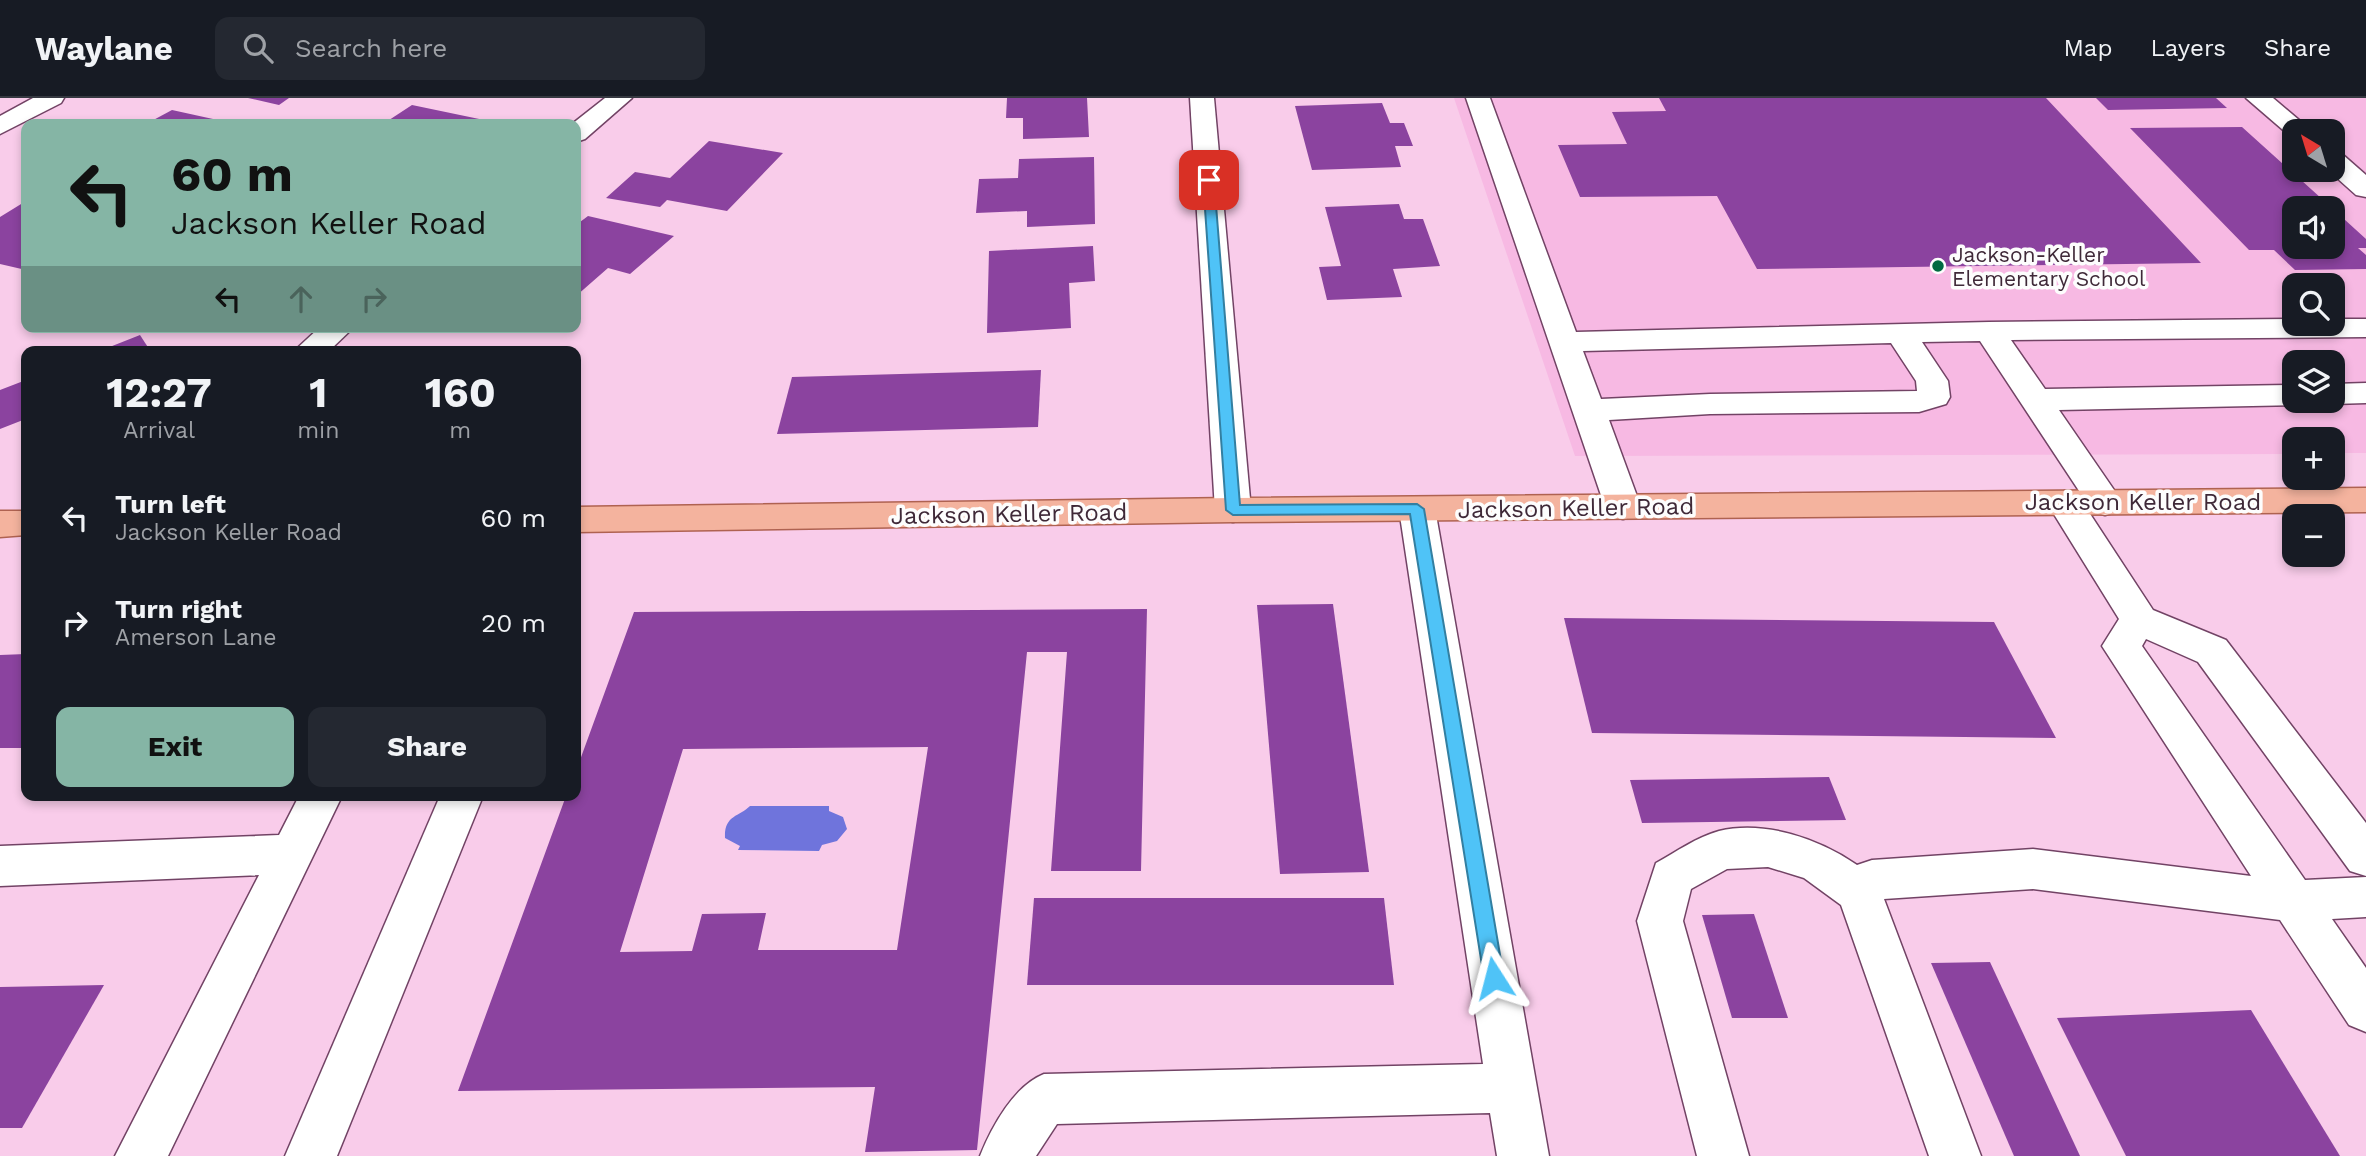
<!DOCTYPE html>
<html lang="en">
<head>
<meta charset="utf-8">
<style>
  :root { --surface:#171b24; --page:#242831; --text:#f1f3f6; --muted:#9ea1a6; --line:#363941; --accent:#85b5a5 }
  body { margin:0; font-family:"Work Sans",sans-serif; background:var(--page); color:var(--text); height:100vh; display:flex; flex-direction:column; font-size:26px; white-space:nowrap }
  * { box-sizing:border-box; margin:0 }
  p { font-size:23px; color:var(--muted) }
  .icon { flex:none; width:38px; height:38px; fill:none; stroke:currentColor; stroke-width:2; stroke-linecap:round; stroke-linejoin:round }
  .map { position:relative; flex:1; overflow:hidden }
  .side { position:absolute; left:21px; top:248px; width:560px; height:455px; display:flex; flex-direction:column; background:var(--surface); border-radius:14px; box-shadow:0 4px 10px #0003 }
  .side>* { flex:none }
  .guide { position:absolute; left:21px; top:21px; width:560px; height:214px; border-radius:14px; box-shadow:0 4px 10px #0003; background:#85b5a5; color:#111; overflow:hidden }
  .needle { width:46px; rotate:322deg }
  .buttons { position:absolute; left:2282px; top:21px; display:grid; gap:14px }
  .buttons a { display:grid; place-items:center; width:63px; height:63px; border-radius:14px; background:var(--surface); box-shadow:0 4px 10px #0003; font-size:35px }
  .pin { position:absolute; display:grid; place-items:center; width:60px; height:60px; color:#fff; margin:-30px; border-radius:14px; box-shadow:0 4px 10px #0006 }
  .me { position:absolute; width:77px; margin:-38px; rotate:351deg; stroke-linejoin:round; filter:drop-shadow(0 0 5px #0008) }
  .turn { display:flex; align-items:center; gap:24px; height:147px; padding:0 35px; font-size:32px }
  .turn .icon { width:91px; height:91px; stroke-width:2.5 }
  .turn b { display:block; font-size:49px; line-height:60px }
  .lanes { display:flex; align-items:center; height:66px; padding:0 35px; background:#0003; justify-content:center; gap:35px; direction:ltr }
  .lanes .off { opacity:.35 }
  .eta { display:flex; justify-content:space-evenly; align-items:center; height:119px; text-align:center }
  .eta b { font-size:42px; font-weight:700; line-height:49px }
  .cta { display:flex; gap:14px; margin-top:auto; padding:14px 35px }
  .cta a { flex:1; height:80px; border-radius:14px; background:var(--accent); color:#111; font-size:28px; font-weight:700; line-height:80px; text-align:center }
  .cta a+a { background:var(--page); color:var(--text) }
  ul { padding:0; list-style:none }
  li { display:flex; align-items:center; gap:21px; height:105px; padding:0 35px }
  li div { flex:1 }
  li b { display:block; font-size:26px }
  li em { font-style:normal }
  header { display:flex; align-items:center; gap:42px; box-sizing:border-box; height:98px; padding:0 35px; background:var(--surface); border-bottom:2px solid var(--line) }
  header strong { font-size:33px }
  nav { display:flex; gap:38px; margin-inline-start:auto; font-size:24px }
  .search { width:490px; height:63px; background:var(--page); display:flex; align-items:center; gap:18px; box-sizing:border-box; padding:0 24px; border-radius:14px; color:var(--muted); font-size:26px }
  .map>svg:first-child { display:block }
</style>
</head>
<body>
<header>
<strong>Waylane</strong>
<div class="search"><svg class="icon" aria-label="search" viewBox="0 0 24 24"><circle cx="10" cy="10" r="6"/><path d="M15 15l6 6"/></svg>Search here</div>
<nav><a>Map</a><a>Layers</a><a>Share</a></nav>
</header>
<div class="map">
<svg width="2366" height="1058" viewBox="0 0 2366 1058">
  <rect width="100%" height="100%" fill="#f9ccea"/>
  <!-- built -->
  <path fill="#f7b9e3" fill-rule="evenodd" d="M1454,0h912v355h-33v-14h-39v15l-719,2zM2294,33h39v39h-39zM2294,110h39v39h-39zM2294,187h39v39h-39zM2294,264h39v39h-39z"/>
  <!-- water -->
  <path fill="#6f74dc" d="M750,708h79v5l14,6 4,12 -10,12 -15,4 -3,6 -81,-1 2,-4 -15,-8c-1,-23 14,-21 25,-32z"/>
  <!-- building -->
  <g fill="#8b439f" fill-rule="evenodd">
    <polygon points="248,0 289,0 279,7"/>
    <polygon points="1007,0 1087,0 1089,39 1023,41 1023,20 1006,20"/>
    <polygon points="1659,0 2046,0 2201,165 1757,171 1717,98 1580,99 1558,47 1627,46 1612,14 1666,13"/>
    <polygon points="2096,0 2216,0 2227,10 2108,12"/>
    <polygon points="1382,5 1390,25 1404,25 1413,48 1395,48 1401,69 1312,72 1295,8"/>
    <polygon points="412,7 484,22 478,26 383,26"/>
    <polygon points="172,12 213,21 203,26 146,26"/>
    <polygon points="2242,29 2332,110 2294,110 2294,149 2333,149 2333,111 2366,141 2366,150 2358,150 2366,157 2366,171 2295,172 2274,152 2249,152 2130,30"/>
    <polygon points="709,43 783,55 727,113 667,102 660,109 606,100 635,74 670,80"/>
    <polygon points="1094,59 1095,126 1027,129 1027,113 976,115 979,81 1018,80 1019,61"/>
    <polygon points="26,103 26,172 0,166 0,119"/>
    <polygon points="1399,106 1404,121 1423,121 1440,168 1393,171 1402,199 1327,202 1319,169 1341,168 1325,109"/>
    <polygon points="588,118 674,138 630,176 608,170 576,198 576,127"/>
    <polygon points="1093,148 1095,183 1069,185 1071,230 987,235 989,153"/>
    <polygon points="140,237 151,254 97,254"/>
    <polygon points="1041,272 1038,329 777,336 792,279"/>
    <polygon points="26,282 26,328 23,322 0,331 0,292"/>
    <polygon points="1333,506 1369,774 1280,776 1257,507"/>
    <path d="M1147,511l-6,262h-90l16,-219h-40l-50,498 -112,2 10,-65 -417,4 108,-295h10v-25l58,-159zM928,649l-31,203h-139l8,-37 -64,1 -10,37 -72,1 63,-203z"/>
    <polygon points="1564,520 1994,524 2056,640 1592,635"/>
    <polygon points="26,556 26,650 0,650 0,557"/>
    <polygon points="1829,679 1846,722 1642,725 1630,682"/>
    <polygon points="1034,800 1384,800 1394,887 1027,887"/>
    <polygon points="1754,816 1788,920 1732,920 1702,817"/>
    <polygon points="1990,864 2080,1058 2014,1058 1931,865"/>
    <polygon points="104,887 22,1030 0,1030 0,889"/>
    <polygon points="2251,912 2340,1058 2126,1058 2057,920"/>
  </g>
  <g fill="none" stroke-linecap="round" stroke-linejoin="round">
    <defs>
      <g id="minor">
        <polygon points="33,0 64,0 61,5 0,36 0,18"/>
        <polygon points="605,0 632,0 585,41 576,44 576,26 572,26"/>
        <polygon points="1190,0 1214,0 1251,412 1246,421 1233,424 1220,421 1215,412"/>
        <path d="M1466,0h24l86,234 413,-10 305,-3v5h39v-5h33v18l-355,3 34,49 249,-4v16h12l-12,4 -235,5 64,93 -6,9 -12,3 -12,-3 -113,-171 -58,1 26,39 2,16 -4,7 -27,8 -209,2 -101,6 32,87 -5,9 -13,3 -13,-3 -5,-9zM1891,245l25,38 1,10 -207,3 -109,5 -18,-48z"/>
        <polygon points="2246,0 2273,0 2312,33 2294,33 2294,40 2290,38"/>
        <polygon points="2333,54 2342,56 2366,77 2366,99 2356,97 2328,72 2333,72"/>
        <polygon points="320,229 354,229 328,254 293,254"/>
        <polygon points="2366,285 2366,305 2333,306 2321,303 2333,303 2333,286"/>
        <path d="M2065,393l12,3 76,116 73,30 140,183v53l-16,-5 -152,-209 -52,-23 -4,7 163,234 61,-3v40l-34,2 34,49v64l-17,-7 -69,-105 -247,-31 -149,10 97,257h-52l-88,-251 -37,-27 -36,-11 -41,2 -36,20 -8,32 66,235h-52l-60,-235 19,-58c20,-11 41,-26 63,-32 46,-11 101,8 138,34l15,-5 161,-11 218,27 -149,-230 17,-27 -72,-116 6,-9z"/>
        <path d="M1417,399l13,3 5,9 114,647h-52l-7,-43 -433,11 -21,32h-56c12,-30 34,-70 64,-82l439,-10 -84,-555 5,-9z"/>
        <polygon points="299,698 342,698 168,1058 115,1058 259,777 0,788 0,748 279,737"/>
        <polygon points="440,698 483,698 337,1058 285,1058"/>
      </g>
      <g id="major">
        <polygon points="2366,390 2366,414 1233,424 576,434 576,409 1233,400"/>
        <polygon points="0,413 26,413 26,437 0,439"/>
      </g>
    </defs>
    <!-- minor casing -->
    <use href="#minor" stroke="#724365" stroke-width="3"/>
    <!-- major casing -->
    <use href="#major" stroke="#af6251" stroke-width="3"/>
    <!-- minor -->
    <use href="#minor" fill="#fff" fill-rule="evenodd"/>
    <!-- major -->
    <use href="#major" fill="#f4b39e" fill-rule="evenodd"/>
  </g>
  <!-- route -->
  <polygon fill="#4fc3f7" stroke="#337fa1" stroke-width="2" points="1209,79 1214,82 1240,407 1417,406 1424,411 1504,880 1501,886 1494,889 1487,886 1484,880 1410,416 1233,417 1226,412 1203,82"/>
  <!-- markers -->
  <circle fill="#006a41" stroke="#fdfdfd" stroke-width="2.5" cx="1938" cy="168" r="7"/>
  <g text-anchor="middle" dominant-baseline="central" stroke-width="7" stroke-linejoin="round" paint-order="stroke">
    <!-- far-poi labels -->
    <g font-size="21" fill="#3f2938" stroke="#fdfdfd" text-anchor="start">
      <text x="1952" y="156">Jackson-Keller<tspan x="1952" dy="24">Elementary School</tspan></text>
    </g>
    <!-- street labels -->
    <g font-size="24" fill="#3f2938" stroke="#fdfdfd">
      <text x="2143" y="404">Jackson Keller Road</text>
      <text transform="translate(1576 410) rotate(-1)">Jackson Keller Road</text>
      <text transform="translate(1009 416) rotate(-1)">Jackson Keller Road</text>
    </g>
  </g>
</svg>
<div class="buttons">
<a><svg class="needle" viewBox="-14 -14 28 28"><path d="M0-13l5 13h-10z" fill="#e53935"/><path d="M0 13l5-13h-10z" fill="#9ea1a6"/></svg></a>
<a><svg class="icon" aria-label="sound" viewBox="0 0 24 24"><path d="M4 9h4l5-4v14l-5-4H4zM17 9q2 3 0 6"/></svg></a>
<a><svg class="icon" aria-label="search" viewBox="0 0 24 24"><circle cx="10" cy="10" r="6"/><path d="M15 15l6 6"/></svg></a>
<a><svg class="icon" aria-label="layers" viewBox="0 0 24 24"><path d="M12 4l9 5-9 5-9-5zM3 14l9 5 9-5"/></svg></a>
<a>+</a>
<a>−</a>
</div>
<div class="pin" style="left:1209px;top:82px;background:#d93025"><svg class="icon" aria-label="arrive" viewBox="0 0 24 24"><path d="M6 21V4h12l-3 4 3 4H6"/></svg></div>
<svg class="me" style="left:1494px;top:880px" viewBox="-20 -20 40 40"><path d="M0-17L14 15 0 8-14 15z" fill="#4fc3f7" stroke="#fff" stroke-width="4"/></svg>
<div class="guide">
<div class="turn"><svg class="icon" aria-label="left" viewBox="0 0 24 24"><path d="M17 20v-9H6M10 6l-5 5 5 5"/></svg><div><b>60 m</b>Jackson Keller Road</div></div>
<div class="lanes"><svg class="icon" aria-label="left" viewBox="0 0 24 24"><path d="M17 20v-9H6M10 6l-5 5 5 5"/></svg><svg class="icon off" aria-label="ahead" viewBox="0 0 24 24"><path d="M12 20V5M6 11l6-6 6 6"/></svg><svg class="icon off" aria-label="right" viewBox="0 0 24 24"><path d="M7 20v-9h11M14 6l5 5-5 5"/></svg></div>
</div>
<section class="side">
<div class="eta">
<div><b>12:27</b><p>Arrival</p></div>
<div><b>1</b><p>min</p></div>
<div><b>160</b><p>m</p></div>
</div>
<ul>
<li><svg class="icon" aria-label="left" viewBox="0 0 24 24"><path d="M17 20v-9H6M10 6l-5 5 5 5"/></svg><div><b>Turn left</b><p>Jackson Keller Road</p></div><em>60 m</em></li>
<li><svg class="icon" aria-label="right" viewBox="0 0 24 24"><path d="M7 20v-9h11M14 6l5 5-5 5"/></svg><div><b>Turn right</b><p>Amerson Lane</p></div><em>20 m</em></li>
</ul>
<div class="cta"><a>Exit</a><a>Share</a></div>
</section>
</div>
</body>
</html>
